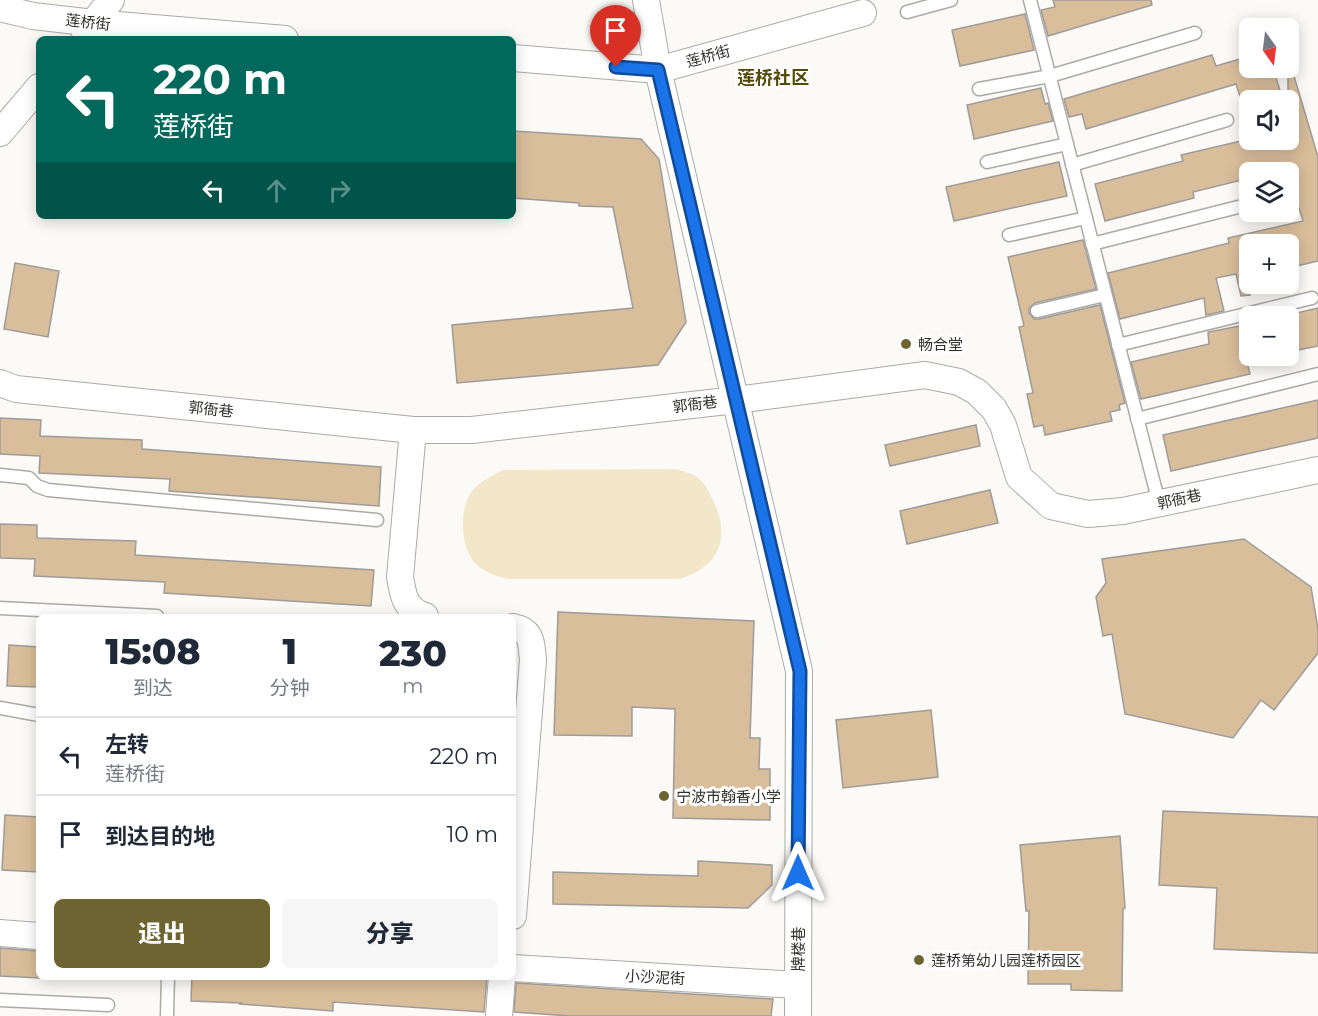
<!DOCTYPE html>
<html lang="zh">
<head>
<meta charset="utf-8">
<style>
  :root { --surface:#fff; --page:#f6f6f7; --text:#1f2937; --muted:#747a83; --line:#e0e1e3; --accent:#6d6431 }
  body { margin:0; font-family:Montserrat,"Noto Sans SC",sans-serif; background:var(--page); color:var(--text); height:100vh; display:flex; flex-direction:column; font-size:22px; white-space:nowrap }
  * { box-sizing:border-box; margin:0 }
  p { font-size:20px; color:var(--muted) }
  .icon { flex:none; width:33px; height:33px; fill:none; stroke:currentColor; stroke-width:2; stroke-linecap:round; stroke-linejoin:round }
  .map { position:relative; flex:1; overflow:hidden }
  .details { position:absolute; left:36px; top:614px; width:480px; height:366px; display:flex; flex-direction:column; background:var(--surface); border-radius:9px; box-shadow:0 3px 15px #0003 }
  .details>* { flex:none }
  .guide { position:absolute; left:36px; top:36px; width:480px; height:183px; border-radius:9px; box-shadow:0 3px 15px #0003; background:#00695c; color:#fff; overflow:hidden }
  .needle { width:39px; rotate:166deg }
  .fabs { position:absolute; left:1239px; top:18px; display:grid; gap:12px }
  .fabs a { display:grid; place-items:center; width:60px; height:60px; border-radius:9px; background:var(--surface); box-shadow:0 3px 15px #0003; font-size:30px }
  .pin { position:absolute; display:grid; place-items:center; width:51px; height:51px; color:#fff; margin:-62px -26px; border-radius:50% 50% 50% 0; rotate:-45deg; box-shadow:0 0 6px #0007 }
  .pin .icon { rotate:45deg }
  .me { position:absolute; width:66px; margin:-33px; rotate:0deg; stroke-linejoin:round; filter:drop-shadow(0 0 4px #0008) }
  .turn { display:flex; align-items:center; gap:21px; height:126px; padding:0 18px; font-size:27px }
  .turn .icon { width:78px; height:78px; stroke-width:2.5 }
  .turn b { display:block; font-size:42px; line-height:51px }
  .lanes { display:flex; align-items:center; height:57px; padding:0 18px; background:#0003; justify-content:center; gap:30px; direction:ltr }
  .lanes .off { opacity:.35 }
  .eta { display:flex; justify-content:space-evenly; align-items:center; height:102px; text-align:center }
  .eta b { font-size:36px; font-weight:800; line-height:42px }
  .primary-button { display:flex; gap:12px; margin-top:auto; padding:12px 18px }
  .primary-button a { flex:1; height:69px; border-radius:9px; background:var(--accent); color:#fff; font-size:24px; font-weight:800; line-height:69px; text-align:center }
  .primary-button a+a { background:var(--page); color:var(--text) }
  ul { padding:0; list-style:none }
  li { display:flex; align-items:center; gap:18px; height:78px; padding:0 18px; border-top:2px solid var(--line) }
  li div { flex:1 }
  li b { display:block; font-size:22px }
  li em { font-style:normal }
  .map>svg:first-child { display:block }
</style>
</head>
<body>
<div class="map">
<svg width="1318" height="1016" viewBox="0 0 1318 1016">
  <rect width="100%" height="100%" fill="#fcfaf6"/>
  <!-- green -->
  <path fill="#f2e7c9" d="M675,469c7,2 16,4 22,8 7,5 12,15 16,23 18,37 7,67 -34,79h-171c-12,-3 -24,-7 -33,-16 -15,-16 -16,-55 -3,-72 9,-10 20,-15 31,-21z"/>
  <!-- building -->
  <g fill="#d9be9b" stroke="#9e9b98" stroke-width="1.5">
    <polygon points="1053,0 1151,0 1152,5 1048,36 1041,10 1055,7"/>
    <polygon points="1025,14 1034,50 960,66 952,30"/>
    <polygon points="1212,55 1216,66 1250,56 1250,68 1273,68 1283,100 1241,100 1236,84 1086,129 1082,114 1069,117 1064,99"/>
    <polygon points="1288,76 1294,76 1318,157 1318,261 1288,268 1288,244 1250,244 1250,295 1241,296 1236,274 1216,278 1224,311 1206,315 1204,298 1120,319 1108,273 1229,243 1228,238 1303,221 1288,172 1250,172 1250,178 1193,192 1194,198 1105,221 1095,184 1183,161 1181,155 1245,140 1288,140"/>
    <polygon points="1041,88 1045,104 1048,103 1053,121 974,139 967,105"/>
    <polygon points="513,131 641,139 659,159 686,322 658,365 457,383 452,325 633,308 613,207 579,206 579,203 513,198"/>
    <polygon points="1059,162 1067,196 954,221 946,187"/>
    <polygon points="1083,240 1096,289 1035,303 1029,308 1029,313 1034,319 1039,319 1100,305 1125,403 1119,405 1120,410 1110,412 1112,421 1045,435 1043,425 1034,427 1027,394 1033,393 1019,327 1024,326 1008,257"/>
    <polygon points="15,263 59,271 48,337 4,329"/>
    <polygon points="1318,308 1318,346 1288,352 1288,315"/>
    <polygon points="1250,324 1250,362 1247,362 1250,374 1141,399 1131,362 1209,344 1208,332"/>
    <polygon points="1318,400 1318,438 1171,471 1163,435"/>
    <polygon points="0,418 41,420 40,436 142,440 142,449 381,467 379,506 169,491 170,479 39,473 40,456 0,454"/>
    <polygon points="976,425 980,446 890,466 885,445"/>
    <polygon points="990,490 998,523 907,544 900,511"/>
    <polygon points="0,524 37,525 37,538 136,541 135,555 374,570 371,606 164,593 165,582 34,576 35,559 0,558"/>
    <polygon points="1244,539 1311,587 1318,629 1318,653 1274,710 1261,700 1233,738 1125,714 1112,634 1103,636 1096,597 1106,583 1102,559"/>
    <polygon points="558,612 754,621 750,738 760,738 759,769 770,769 770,820 673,818 675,709 632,707 632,736 554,735"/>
    <polygon points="9,645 39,647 39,687 7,686"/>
    <polygon points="931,710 938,777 843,788 836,720"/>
    <polygon points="1163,811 1318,817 1318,953 1214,949 1217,888 1159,885"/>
    <polygon points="5,815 39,817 39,872 2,870"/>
    <polygon points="1120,836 1125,908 1123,909 1122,991 1071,990 1071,984 1028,984 1029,911 1026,911 1020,845"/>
    <polygon points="698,861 772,865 772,885 748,908 553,904 553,872 698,876"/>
    <polygon points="0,948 39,951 39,978 0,976"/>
    <polygon points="192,976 487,976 484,1012 333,1002 333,1011 240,1004 241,1003 191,1001"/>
    <polygon points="516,983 773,999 771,1016 570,1016 514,1012"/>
  </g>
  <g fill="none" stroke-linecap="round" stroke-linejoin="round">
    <defs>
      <g id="service">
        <polyline points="1030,0 1159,503"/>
        <polyline points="907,12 951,0"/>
        <polyline points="979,89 1050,76 1195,33"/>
        <polyline points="987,162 1067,144"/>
        <polyline points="1072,165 1227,120"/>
        <polyline points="1009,235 1086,218"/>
        <polyline points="1092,244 1250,204"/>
        <polyline points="1037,311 1105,295"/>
        <polyline points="1118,345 1312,298"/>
        <polyline points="1137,419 1318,374"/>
        <polyline points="0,475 29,478 37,486 48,490 377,520"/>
        <polyline points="0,608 157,616"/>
        <polyline points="0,708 39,715"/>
        <polyline points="0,1000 108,1005"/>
        <polyline points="167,1016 168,976"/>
      </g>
      <g id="minor">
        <polyline points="646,0 658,70 799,671 798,1016"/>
        <polyline points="0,8 33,16 94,23 285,39"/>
        <polyline points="85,33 111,0"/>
        <polyline points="513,58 658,70 863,13"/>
        <polyline points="0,133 39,87"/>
        <polyline points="0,383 16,389 413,430 472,430 736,400 925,375 959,382 977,392 994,409 1003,425 1019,477 1051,506 1088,514 1123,511 1318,470"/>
        <path d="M413,430l-13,147c3,18 5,33 25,39"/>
        <path d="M513,627c20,4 18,16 20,33l-20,256"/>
        <polyline points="0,933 39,936"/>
        <polyline points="513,968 798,985"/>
        <polyline points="499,1016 502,976"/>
      </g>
    </defs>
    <!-- service casing -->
    <use href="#service" stroke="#acaaa6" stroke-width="15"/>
    <!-- minor casing -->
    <use href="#minor" stroke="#acaaa6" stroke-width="28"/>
    <!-- service -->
    <use href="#service" stroke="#fff" stroke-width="12"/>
    <!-- minor -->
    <use href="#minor" stroke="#fff" stroke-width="26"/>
  </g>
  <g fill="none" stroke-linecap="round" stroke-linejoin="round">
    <defs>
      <polyline id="route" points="616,67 658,70 800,671 798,873"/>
    </defs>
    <!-- route casing -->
    <use href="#route" stroke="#114b97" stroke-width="15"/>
    <!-- route -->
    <use href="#route" stroke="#1a73e8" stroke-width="10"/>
  </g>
  <!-- markers -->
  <g fill="#6d6431" stroke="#fff" stroke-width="2">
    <circle cx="906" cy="344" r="6"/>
    <circle cx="664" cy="796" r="6"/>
    <circle cx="919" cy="960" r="6"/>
  </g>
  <g text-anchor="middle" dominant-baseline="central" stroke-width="6" stroke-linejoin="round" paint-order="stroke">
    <!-- street labels -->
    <g font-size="15" fill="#2f2f2d" stroke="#fff">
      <text transform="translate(88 22) rotate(6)">莲桥街</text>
      <text transform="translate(708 56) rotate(-15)">莲桥街</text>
      <text transform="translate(695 404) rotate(-7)">郭衙巷</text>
      <text transform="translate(211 409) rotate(6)">郭衙巷</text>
      <text transform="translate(1179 499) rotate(-12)">郭衙巷</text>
      <text transform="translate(798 949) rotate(-90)">牌楼巷</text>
      <text transform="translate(655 977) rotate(3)">小沙泥街</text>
    </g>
    <!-- poi labels -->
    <g font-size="15" fill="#2f2f2d" stroke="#fff" text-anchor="start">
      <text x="918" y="344">畅合堂</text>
      <text x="676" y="796">宁波市翰香小学</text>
      <text x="931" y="960">莲桥第幼儿园莲桥园区</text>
    </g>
    <!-- quarter labels -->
    <g font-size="18" font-weight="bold" fill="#534806" stroke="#fff">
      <text x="773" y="78">莲桥社区</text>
    </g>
  </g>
</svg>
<div class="fabs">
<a><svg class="needle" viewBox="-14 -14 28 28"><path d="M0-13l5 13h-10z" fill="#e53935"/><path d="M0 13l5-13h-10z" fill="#747a83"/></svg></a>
<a><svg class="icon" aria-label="sound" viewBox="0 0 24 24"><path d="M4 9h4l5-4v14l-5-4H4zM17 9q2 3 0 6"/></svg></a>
<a><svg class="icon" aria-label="layers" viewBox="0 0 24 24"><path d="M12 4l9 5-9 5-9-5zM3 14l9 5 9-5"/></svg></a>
<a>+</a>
<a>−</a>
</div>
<div class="pin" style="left:616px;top:67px;background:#d93025"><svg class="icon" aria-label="arrive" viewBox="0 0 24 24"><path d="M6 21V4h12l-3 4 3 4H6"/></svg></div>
<svg class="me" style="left:798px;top:873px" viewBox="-20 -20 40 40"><path d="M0-17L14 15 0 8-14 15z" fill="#1a73e8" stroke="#fff" stroke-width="4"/></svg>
<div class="guide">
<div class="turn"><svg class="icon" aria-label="left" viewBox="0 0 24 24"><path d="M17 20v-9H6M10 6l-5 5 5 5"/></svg><div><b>220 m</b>莲桥街</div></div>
<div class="lanes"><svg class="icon" aria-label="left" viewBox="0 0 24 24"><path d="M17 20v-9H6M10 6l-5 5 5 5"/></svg><svg class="icon off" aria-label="ahead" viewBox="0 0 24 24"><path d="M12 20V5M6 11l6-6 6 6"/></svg><svg class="icon off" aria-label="right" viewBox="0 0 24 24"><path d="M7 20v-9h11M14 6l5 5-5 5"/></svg></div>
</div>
<section class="details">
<div class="eta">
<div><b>15:08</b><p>到达</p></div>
<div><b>1</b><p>分钟</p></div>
<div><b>230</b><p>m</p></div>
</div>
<ul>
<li><svg class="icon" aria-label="left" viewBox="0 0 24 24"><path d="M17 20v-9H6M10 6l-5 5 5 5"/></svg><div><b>左转</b><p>莲桥街</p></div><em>220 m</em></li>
<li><svg class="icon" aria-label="arrive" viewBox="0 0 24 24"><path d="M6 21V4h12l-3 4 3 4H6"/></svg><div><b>到达目的地</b></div><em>10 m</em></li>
</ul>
<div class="primary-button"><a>退出</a><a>分享</a></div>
</section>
</div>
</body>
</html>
